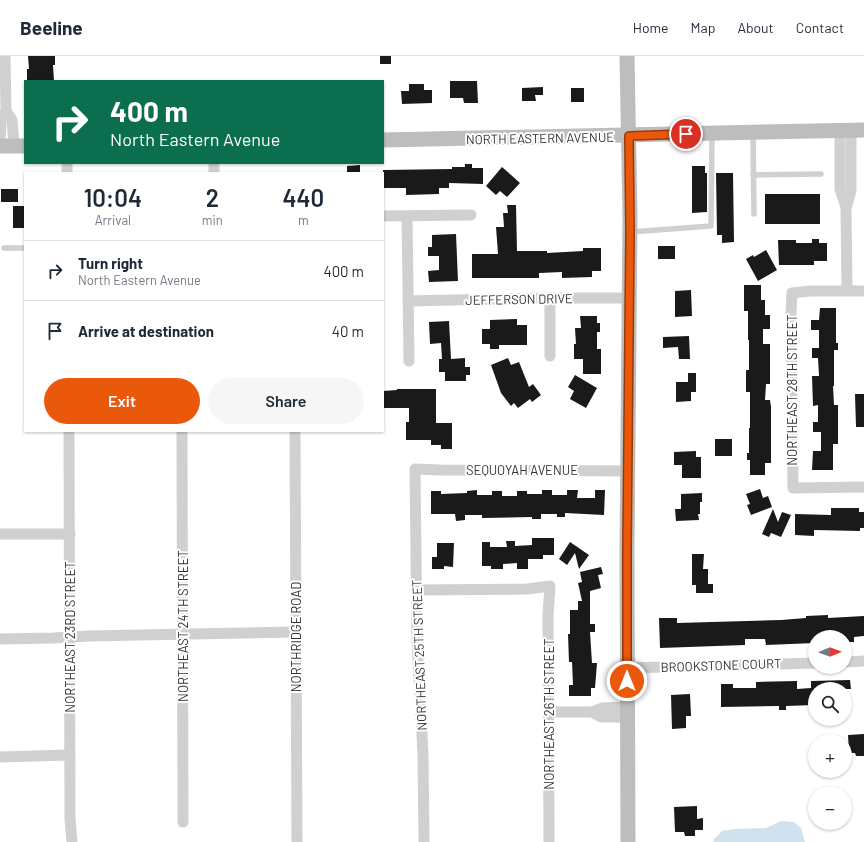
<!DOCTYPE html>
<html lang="en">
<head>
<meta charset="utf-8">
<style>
  :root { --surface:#fff; --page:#f6f6f7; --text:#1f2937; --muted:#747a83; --line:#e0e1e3; --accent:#ea580c }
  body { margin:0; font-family:Barlow,sans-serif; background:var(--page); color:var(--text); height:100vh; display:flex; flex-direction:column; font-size:15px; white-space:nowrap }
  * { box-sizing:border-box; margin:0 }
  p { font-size:13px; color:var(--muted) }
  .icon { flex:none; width:22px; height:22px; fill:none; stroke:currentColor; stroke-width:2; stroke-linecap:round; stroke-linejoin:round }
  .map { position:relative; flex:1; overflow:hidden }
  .sheet { position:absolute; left:24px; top:116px; width:360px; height:260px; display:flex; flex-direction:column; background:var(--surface); border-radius:0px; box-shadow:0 1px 3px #0004 }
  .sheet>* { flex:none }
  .banner { position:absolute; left:24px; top:24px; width:360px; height:84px; border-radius:0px; box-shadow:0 1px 3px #0004; background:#0b6e4f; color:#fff; overflow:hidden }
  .needle { width:26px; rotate:89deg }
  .fabs { position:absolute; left:808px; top:574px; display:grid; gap:8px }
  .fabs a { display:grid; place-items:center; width:44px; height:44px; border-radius:50%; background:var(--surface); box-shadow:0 1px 3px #0004; font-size:20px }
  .pin { position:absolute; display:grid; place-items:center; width:34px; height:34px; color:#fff; margin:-17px; border:2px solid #fff; border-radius:50%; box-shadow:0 1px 4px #0007 }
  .me { position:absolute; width:44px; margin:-22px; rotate:0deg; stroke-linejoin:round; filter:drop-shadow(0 0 3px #0008) }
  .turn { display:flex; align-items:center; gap:14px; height:84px; padding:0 20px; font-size:18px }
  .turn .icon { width:52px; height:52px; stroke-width:2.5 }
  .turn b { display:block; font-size:28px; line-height:34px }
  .eta { display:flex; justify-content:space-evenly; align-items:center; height:68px; text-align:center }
  .eta b { font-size:24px; font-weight:600; line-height:28px }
  .button { display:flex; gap:8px; margin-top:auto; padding:8px 20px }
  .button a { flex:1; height:46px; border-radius:24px; background:var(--accent); color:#fff; font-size:16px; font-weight:600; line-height:46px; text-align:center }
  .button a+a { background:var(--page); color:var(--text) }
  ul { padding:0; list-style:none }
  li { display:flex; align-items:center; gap:12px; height:60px; padding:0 20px; border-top:1px solid var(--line) }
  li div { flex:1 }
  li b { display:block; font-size:15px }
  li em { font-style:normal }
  header { display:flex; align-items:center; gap:24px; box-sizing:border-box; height:56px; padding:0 20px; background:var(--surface); border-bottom:1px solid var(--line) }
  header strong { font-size:19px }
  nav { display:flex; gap:22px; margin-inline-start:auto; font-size:14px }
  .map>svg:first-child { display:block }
</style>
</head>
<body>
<header>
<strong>Beeline</strong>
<nav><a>Home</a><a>Map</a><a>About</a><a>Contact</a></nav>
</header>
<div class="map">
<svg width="864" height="786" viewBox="0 0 864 786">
  <rect width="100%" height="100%" fill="#fff"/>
  <!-- water -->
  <polygon fill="#cfe2ee" points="781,765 794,766 801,772 805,786 714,786 713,784 722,775 735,773 766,772"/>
  <!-- building -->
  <g fill="#1a1a1a">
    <polygon points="28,0 55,0 55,9 53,9 54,25 27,25 27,13 29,13"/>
    <rect x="380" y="0" width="11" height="8"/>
    <polygon points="450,25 477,25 478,47 464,47 463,42 450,42"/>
    <polygon points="409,28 424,28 424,34 432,34 432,47 402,48 401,35 409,35"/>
    <polygon points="543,31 543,39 535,39 536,45 522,45 522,32"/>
    <rect x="571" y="32" width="13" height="14"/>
    <polygon points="465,108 472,108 472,112 483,112 483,128 449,127 449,132 439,132 439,138 406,139 406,132 383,132 383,114 452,113 452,111 465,111"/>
    <polygon points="360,109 360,117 347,117 347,110"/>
    <polygon points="692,110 705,110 705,117 707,117 707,156 692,157"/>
    <polygon points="502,111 520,127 507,141 500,135 496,139 486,130"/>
    <polygon points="716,117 733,117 734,186 722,187 722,179 717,179"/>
    <rect x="1" y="133" width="17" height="13"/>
    <rect x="765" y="138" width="55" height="30"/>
    <polygon points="507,149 516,149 517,195 547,195 547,197 583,195 583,192 601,192 601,215 592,215 592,221 562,222 562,216 539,217 539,222 472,222 472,198 498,198 496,171 504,171 503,157 508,157"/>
    <rect x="13" y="150" width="12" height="22"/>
    <polygon points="456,178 458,225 429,226 428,215 439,214 439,200 428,200 428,191 432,191 432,179"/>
    <polygon points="812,183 819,183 819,187 827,187 827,205 814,205 814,209 779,209 778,184 796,184 796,187 812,187"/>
    <rect x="658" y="190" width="17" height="13"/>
    <polygon points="766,194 777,214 758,225 746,203 753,199 754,201"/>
    <polygon points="744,229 761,229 761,244 765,244 765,259 770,259 770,273 763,273 763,288 770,288 770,328 766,328 765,344 770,344 771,351 771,407 765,407 765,419 750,419 750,404 747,404 747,397 749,397 749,372 750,372 750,336 746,336 746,314 749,314 749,284 748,284 748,255 744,255"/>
    <polygon points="691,234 692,260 675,261 675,235"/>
    <polygon points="820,252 836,252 836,287 838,287 838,294 834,294 834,330 833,330 834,349 838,349 838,388 833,388 833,414 812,414 813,395 821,395 821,376 813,376 813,366 818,366 818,349 813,350 812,320 819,320 818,302 812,302 812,292 819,292 819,274 811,274 811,264 819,264"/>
    <polygon points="580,260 597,260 597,267 600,267 600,276 597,276 597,293 601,293 601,318 583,318 583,303 574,303 574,288 576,288 575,272 581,272"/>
    <polygon points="517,263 517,269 527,269 527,289 499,289 499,293 490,293 490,288 482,288 482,273 490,273 490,264"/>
    <polygon points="449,265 451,303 465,302 465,311 470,311 470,319 466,319 466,325 445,325 445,316 439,316 439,303 442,303 441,287 430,288 429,266"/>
    <polygon points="689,280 690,303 679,303 678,291 663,292 663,281"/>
    <polygon points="508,302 511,309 519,306 529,331 533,328 541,339 532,346 530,343 518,352 514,347 511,350 501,337 491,309"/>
    <polygon points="688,317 696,317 696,336 691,336 691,345 676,346 676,326 688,326"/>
    <polygon points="575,319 597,332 586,352 570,343 574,335 568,331"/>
    <polygon points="397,333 436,333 436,367 452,367 452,393 441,393 441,389 431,389 431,384 406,384 406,366 409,366 409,352 383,352 383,335 397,334"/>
    <polygon points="855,338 864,338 864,371 856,371"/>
    <rect x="715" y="383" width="17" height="17"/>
    <polygon points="696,395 696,401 701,401 701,422 682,422 682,409 674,409 674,396"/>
    <polygon points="760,433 763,442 768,440 772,451 751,459 747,449 750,448 746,438"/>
    <polygon points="477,434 477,439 492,439 492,435 502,435 502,440 517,440 517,435 527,435 527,438 542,438 542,434 552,434 552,439 567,439 567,434 578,434 577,442 595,442 595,434 605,434 604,459 565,457 565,461 557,461 557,458 541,458 541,463 532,463 532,461 482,462 482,459 465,459 465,464 456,465 455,458 431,458 431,435 441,435 441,438 467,437 467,435"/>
    <polygon points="702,437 702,446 700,446 700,458 698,458 699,464 676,465 675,453 681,453 681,438"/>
    <polygon points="831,452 859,452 859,456 864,456 864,472 860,472 860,475 814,474 814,480 795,479 795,458 831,459"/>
    <polygon points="773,453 778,466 782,456 791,459 781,481 771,477 769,481 762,478"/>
    <polygon points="532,482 554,482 554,499 543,499 543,503 528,503 528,513 517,513 517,507 503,508 503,513 491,513 491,510 482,510 482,486 490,486 490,491 507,491 506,485 515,485 515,490 532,489"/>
    <polygon points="570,486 589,499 579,513 575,497 567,509 559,503"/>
    <polygon points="437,487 454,487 453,511 444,510 444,513 432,513 432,501 437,501"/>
    <polygon points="692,498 704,498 703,513 708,513 708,528 713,528 713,537 696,537 696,529 692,529"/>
    <polygon points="601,511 603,518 598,519 601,532 590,535 590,568 595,568 595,576 590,576 592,607 597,607 595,632 591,632 591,640 569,640 569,629 573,629 572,606 569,606 568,578 570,578 570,554 578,554 578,545 582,545 578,527 582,526 580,516"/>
    <polygon points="828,559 828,562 864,560 864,580 854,581 854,586 845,586 845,581 815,581 815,587 766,589 765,583 745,583 745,589 660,592 659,562 677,562 677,567 781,564 806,562 806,560"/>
    <polygon points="850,624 851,633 815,633 815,649 786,650 786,654 779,654 779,650 721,651 721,628 733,628 733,632 756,632 756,626 797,625 797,633 811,632 811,625"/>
    <polygon points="690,638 691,660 686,660 686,672 672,673 671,639"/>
    <polygon points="864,678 864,700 856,700 855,697 849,697 848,679"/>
    <polygon points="697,750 697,763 703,762 703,774 695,774 695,780 685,780 684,776 675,776 674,751"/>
  </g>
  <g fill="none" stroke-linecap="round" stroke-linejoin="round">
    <!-- lane -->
    <g stroke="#d0d0d0" stroke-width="5.5">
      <polyline points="753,77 754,158"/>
      <polyline points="753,119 821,118"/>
      <polyline points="630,176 711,170 712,78"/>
      <polyline points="4,192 25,192"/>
    </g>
    <!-- street -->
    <g stroke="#d0d0d0" stroke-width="11">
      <polyline points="6,55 12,64 14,90"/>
      <polyline points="840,74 840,133 846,151"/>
      <polyline points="0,90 1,64 6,55 5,0"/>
      <polyline points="67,107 67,117"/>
      <polyline points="214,107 214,117"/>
      <polyline points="383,160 471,159"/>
      <polyline points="407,160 409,305"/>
      <polyline points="847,234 846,152 851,135 851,74"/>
      <polyline points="864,235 810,235 792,237 791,258 793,432 864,431"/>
      <polyline points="408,245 550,242 630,242"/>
      <polyline points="550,300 550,242"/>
      <polyline points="69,375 70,763 72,786"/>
      <polyline points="182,375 183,766"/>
      <polyline points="295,375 297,786"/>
      <polyline points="0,478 70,478"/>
      <polyline points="416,534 527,533 550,530 548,559 549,786"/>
      <polyline points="0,583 53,582 89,580 295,576"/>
      <polyline points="845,606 864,605"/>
      <polyline points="627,612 815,607"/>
      <polyline points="549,656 592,656 602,652 628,651"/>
      <polyline points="592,656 601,661 628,661"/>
      <polyline points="0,701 70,699"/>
      <polyline points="424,786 423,698 417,585 415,413 440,414 628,415"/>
    </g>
    <!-- secondary -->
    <g stroke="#bdbdbd" stroke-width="15">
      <polyline points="627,0 630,160 627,494 628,786"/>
      <polyline points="383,84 864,74"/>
      <polyline points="0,90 25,90"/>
    </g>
  </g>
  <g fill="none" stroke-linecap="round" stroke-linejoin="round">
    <defs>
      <polyline id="route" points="627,625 627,494 630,176 629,80 686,78"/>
    </defs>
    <!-- route casing -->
    <use href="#route" stroke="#983908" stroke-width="10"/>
    <!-- route -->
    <use href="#route" stroke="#ea580c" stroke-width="7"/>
  </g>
  <g text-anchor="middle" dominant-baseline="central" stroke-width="4" stroke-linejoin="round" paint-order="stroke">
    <!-- street labels -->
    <g font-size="13" fill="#333" stroke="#fff">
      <text transform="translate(540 82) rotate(-1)">NORTH EASTERN AVENUE</text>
      <text transform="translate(519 243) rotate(-1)">JEFFERSON DRIVE</text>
      <text transform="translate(792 334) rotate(-90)">NORTHEAST 28TH STREET</text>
      <text x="522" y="414">SEQUOYAH AVENUE</text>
      <text transform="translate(183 570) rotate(-90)">NORTHEAST 24TH STREET</text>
      <text transform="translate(70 581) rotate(-90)">NORTHEAST 23RD STREET</text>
      <text transform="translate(296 581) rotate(-90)">NORTHRIDGE ROAD</text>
      <text transform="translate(419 599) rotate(-92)">NORTHEAST 25TH STREET</text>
      <text transform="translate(721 609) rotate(-2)">BROOKSTONE COURT</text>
      <text transform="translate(549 658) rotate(-90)">NORTHEAST 26TH STREET</text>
    </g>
  </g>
</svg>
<div class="fabs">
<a><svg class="needle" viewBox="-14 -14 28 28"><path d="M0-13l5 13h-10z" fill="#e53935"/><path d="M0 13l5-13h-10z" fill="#747a83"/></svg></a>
<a><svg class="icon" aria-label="search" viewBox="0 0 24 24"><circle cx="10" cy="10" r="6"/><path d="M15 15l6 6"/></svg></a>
<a>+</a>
<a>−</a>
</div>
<div class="pin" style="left:686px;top:78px;background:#d93025"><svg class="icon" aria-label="arrive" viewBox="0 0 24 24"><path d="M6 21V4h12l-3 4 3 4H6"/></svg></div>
<svg class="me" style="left:627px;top:625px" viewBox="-20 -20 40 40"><circle r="17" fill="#ea580c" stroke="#fff" stroke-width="3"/><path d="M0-11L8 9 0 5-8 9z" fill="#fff"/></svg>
<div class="banner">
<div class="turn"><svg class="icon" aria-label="right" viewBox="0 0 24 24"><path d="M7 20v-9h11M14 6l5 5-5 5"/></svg><div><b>400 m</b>North Eastern Avenue</div></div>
</div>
<section class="sheet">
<div class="eta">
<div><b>10:04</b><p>Arrival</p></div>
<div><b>2</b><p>min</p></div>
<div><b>440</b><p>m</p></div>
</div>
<ul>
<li><svg class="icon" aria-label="right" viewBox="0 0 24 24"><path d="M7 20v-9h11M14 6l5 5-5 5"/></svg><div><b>Turn right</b><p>North Eastern Avenue</p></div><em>400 m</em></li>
<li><svg class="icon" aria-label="arrive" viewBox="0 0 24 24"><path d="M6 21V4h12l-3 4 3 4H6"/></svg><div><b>Arrive at destination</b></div><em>40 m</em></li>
</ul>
<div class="button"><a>Exit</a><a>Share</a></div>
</section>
</div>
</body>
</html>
